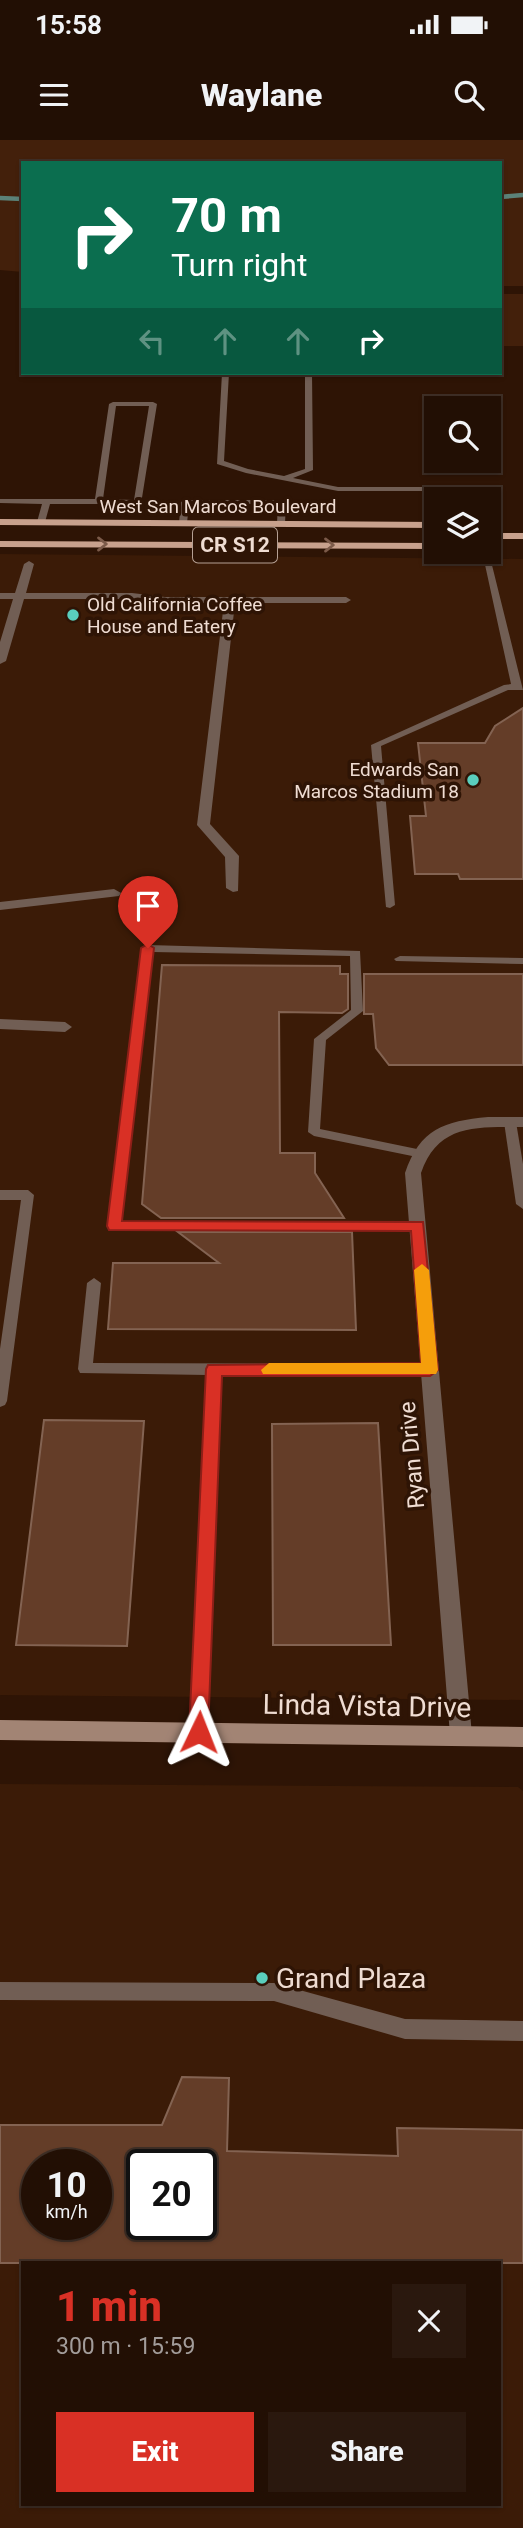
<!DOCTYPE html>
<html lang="en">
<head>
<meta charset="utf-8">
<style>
  :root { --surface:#220f04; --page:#2a180e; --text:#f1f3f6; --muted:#a29c9a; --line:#3f2f26; --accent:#d93025 }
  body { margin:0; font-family:Roboto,sans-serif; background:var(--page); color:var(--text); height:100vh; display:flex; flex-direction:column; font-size:26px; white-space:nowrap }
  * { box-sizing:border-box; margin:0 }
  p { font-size:23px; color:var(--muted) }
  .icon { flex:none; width:38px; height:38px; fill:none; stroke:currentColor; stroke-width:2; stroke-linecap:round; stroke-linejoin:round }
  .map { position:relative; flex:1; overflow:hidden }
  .details { position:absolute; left:21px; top:2121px; width:480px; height:245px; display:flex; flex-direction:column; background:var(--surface); border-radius:0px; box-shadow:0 2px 5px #0004,0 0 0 2px var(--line) }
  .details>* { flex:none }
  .banner { position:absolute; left:21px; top:21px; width:481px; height:214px; border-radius:0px; box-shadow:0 2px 5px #0004,0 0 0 2px var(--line); background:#0b6e4f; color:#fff; overflow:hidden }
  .tools { position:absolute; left:424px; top:256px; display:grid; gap:14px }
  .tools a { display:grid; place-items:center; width:77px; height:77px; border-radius:0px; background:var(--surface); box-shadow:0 2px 5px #0004,0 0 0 2px var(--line); font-size:35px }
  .speed { position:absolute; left:21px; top:2009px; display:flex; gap:14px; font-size:35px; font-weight:700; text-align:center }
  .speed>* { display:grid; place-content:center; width:91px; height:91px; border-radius:50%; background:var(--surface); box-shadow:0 2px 5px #0004,0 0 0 2px var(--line); line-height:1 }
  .speed small { font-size:18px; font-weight:400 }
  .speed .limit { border:4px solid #111; border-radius:10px; background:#fff; color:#111 }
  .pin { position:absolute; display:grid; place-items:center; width:60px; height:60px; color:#fff; margin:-72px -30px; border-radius:50% 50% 50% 0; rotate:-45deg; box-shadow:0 0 7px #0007 }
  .pin .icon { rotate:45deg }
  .me { position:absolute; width:77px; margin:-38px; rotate:2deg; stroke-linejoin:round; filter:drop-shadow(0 0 5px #0008) }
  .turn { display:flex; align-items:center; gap:24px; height:147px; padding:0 35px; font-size:32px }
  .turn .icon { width:91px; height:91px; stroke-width:2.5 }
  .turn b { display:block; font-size:49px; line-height:60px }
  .lanes { display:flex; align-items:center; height:66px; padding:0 35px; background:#0003; justify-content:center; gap:35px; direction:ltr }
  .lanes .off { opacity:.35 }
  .round { display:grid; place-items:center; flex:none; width:74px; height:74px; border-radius:0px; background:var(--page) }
  .summary { display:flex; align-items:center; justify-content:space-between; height:119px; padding:0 35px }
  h1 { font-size:42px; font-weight:800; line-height:52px; color:var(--accent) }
  .cta { display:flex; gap:14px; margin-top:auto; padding:14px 35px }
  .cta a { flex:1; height:80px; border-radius:0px; background:var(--accent); color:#fff; font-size:28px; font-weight:800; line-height:80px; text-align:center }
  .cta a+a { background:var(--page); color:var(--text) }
  .status { display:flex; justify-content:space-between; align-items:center; height:49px; padding:0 35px; background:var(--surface); direction:ltr }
  .status svg { height:19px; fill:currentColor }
  header { display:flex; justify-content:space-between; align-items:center; height:91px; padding:0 35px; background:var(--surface); font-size:32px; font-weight:800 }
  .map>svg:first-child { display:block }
</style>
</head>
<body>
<div class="status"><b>15:58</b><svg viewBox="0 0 49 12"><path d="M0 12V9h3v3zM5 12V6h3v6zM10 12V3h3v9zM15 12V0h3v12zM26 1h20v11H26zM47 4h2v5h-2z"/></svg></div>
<header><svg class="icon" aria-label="menu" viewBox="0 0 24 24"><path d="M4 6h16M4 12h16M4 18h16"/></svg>Waylane<svg class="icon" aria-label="search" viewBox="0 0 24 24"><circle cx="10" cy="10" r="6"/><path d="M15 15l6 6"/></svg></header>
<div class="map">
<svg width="523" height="2388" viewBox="0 0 523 2388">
  <rect width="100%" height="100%" fill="#2e1405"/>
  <!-- built -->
  <g fill="#3b1b07" fill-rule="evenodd">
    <polygon points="0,414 523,419 523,1560 0,1555"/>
    <path d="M0,1644l518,3 5,4v737h-523zM37,2025h59v59h-59zM142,2025h59v59h-59zM23,2123h476v241h-476z"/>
  </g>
  <!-- green -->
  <g fill="#43200b">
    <polygon points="0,0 523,0 523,146 501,146 500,23 23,23 23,132 0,130"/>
    <rect x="501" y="154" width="22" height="52"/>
  </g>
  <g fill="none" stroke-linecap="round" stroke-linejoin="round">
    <!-- stream -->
    <g stroke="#5b8278" stroke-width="4.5">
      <polyline points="500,57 523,55"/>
      <polyline points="0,58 23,59"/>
    </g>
  </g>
  <!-- building -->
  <g fill="#643d28" stroke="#836352" stroke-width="2" fill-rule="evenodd">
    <polygon points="523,568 523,739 460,739 458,734 415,734 410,676 426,676 418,603 485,603 495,586"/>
    <polygon points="162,825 340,826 340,834 348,834 348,869 342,873 279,872 280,1013 315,1013 315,1033 344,1078 161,1078 142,1064"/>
    <polygon points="364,834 523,834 523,925 389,925 376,908 373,874 364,874"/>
    <polygon points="178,1092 352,1092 356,1190 108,1189 113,1123 219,1123"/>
    <polygon points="44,1280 144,1281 127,1506 16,1505"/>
    <polygon points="378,1283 391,1505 273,1505 272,1284"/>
    <path d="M182,1937l47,1 -2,73 171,5 -1,-28 126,2v133h-523v-138h162zM37,2025h59v59h-59zM142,2025h59v59h-59z"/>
  </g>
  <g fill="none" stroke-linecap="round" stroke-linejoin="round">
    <!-- service -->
    <g fill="#715e54" fill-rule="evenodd">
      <polygon points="222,233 229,233 224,321 248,329 284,336 305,329 305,233 312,233 313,330 293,338 338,347 444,347 448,349 444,351 338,351 246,333 217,324"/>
      <path d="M113,262h40l4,2 -16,100h-91l-5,18 -4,2 -4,-2 5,-18 -42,-1v-4h95l14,-95zM116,266h33l-15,94 -31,-1z"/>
      <polygon points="185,360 282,360 286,362 285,383 281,385 277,383 278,364 189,364 187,383 183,385 179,383 181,362"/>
      <polygon points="488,409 523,550 508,550 381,606 395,765 390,768 386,767 371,605 504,545 511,544 482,411 488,411"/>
      <polygon points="148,805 360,811 363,871 326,900 320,989 417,1009 423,1013 417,1017 314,996 308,992 314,899 351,870 350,816 153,812 121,1081 418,1081 425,1086 423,1089 109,1089 107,1086 142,808"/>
      <polygon points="400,816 523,818 523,824 396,821 394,819"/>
      <polygon points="510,978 516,982 523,1024 523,1069 516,1064 504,982"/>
      <polygon points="0,1050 28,1050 34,1055 7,1261 5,1265 0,1267 0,1209 21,1060 0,1060"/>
      <polygon points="94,1138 101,1143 93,1223 430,1224 435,1226 437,1230 435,1234 430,1236 221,1235 207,1592 205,1598 199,1600 193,1598 191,1592 207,1235 80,1233 78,1229 87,1143"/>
      <polygon points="0,1842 274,1843 405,1879 523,1881 523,1901 405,1899 274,1861 0,1860"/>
    </g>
    <!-- minor -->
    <g fill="#715e54" fill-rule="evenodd">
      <polygon points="29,421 34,424 26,453 132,453 165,457 346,457 351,460 346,463 235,463 210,684 239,716 238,751 233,752 226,748 225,717 197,685 224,463 165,463 132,459 24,459 6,521 0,524 0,502 13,459 0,459 0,453 15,453 24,424"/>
      <polygon points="114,749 121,753 119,756 0,770 0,762"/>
      <polygon points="0,879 65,882 72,887 65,892 0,889"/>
      <path d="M488,977h35v10c-45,0 -85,-4 -102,46l51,562 -4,7 -7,3 -7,-3 -4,-7 -45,-562c15,-44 39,-52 83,-56z"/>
    </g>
    <!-- secondary -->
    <polygon fill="#a28474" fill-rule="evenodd" points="0,1580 523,1587 523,1607 0,1600"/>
    <!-- primary -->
    <g fill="#c8a18d" fill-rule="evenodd">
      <polygon points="0,379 436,382 436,388 0,385"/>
      <polygon points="523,393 523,399 502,399 488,406 488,399 500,393"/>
      <polygon points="0,401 436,403 436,409 0,407"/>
    </g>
  </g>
  <!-- one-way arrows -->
  <defs><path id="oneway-chevron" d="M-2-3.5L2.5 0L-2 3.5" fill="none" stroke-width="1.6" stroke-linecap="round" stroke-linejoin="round" transform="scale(1.75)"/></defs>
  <g stroke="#7b5a49">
    <use href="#oneway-chevron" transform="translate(102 404)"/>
    <use href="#oneway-chevron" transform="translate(329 405)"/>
  </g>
  <!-- route -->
  <polygon fill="#d93025" stroke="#8d1f18" stroke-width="2" points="148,804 154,808 122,1081 423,1082 438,1230 430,1236 222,1236 208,1592 206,1598 199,1601 192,1598 189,1592 206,1229 208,1225 421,1223 411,1091 109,1090 107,1086 141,808"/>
  <!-- slow -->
  <polygon fill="#f59e0b" points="422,1124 429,1130 438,1230 436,1234 263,1234 261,1230 269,1223 421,1223 414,1130"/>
  <!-- markers -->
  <g fill="#5acebd" stroke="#2e1405" stroke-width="2.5">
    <circle cx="73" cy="475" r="7"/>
    <circle cx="473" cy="640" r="7"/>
    <circle cx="262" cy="1838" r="7"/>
  </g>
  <g text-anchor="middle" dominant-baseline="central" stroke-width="7" stroke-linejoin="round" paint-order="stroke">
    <!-- far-street labels -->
    <g font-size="19" fill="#efdcd2" stroke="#2e1405">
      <text x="218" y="366">West San Marcos Boulevard</text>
    </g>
    <!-- far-poi labels -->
    <g font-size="19" fill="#efdcd2" stroke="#2e1405" text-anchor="start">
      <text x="87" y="464">Old California Coffee<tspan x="87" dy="22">House and Eatery</tspan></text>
      <text x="459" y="629" text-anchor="end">Edwards San<tspan x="459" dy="22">Marcos Stadium 18</tspan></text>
    </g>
    <!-- shield labels -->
    <rect fill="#2e1405" stroke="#b5a094" stroke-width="2" x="193" y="387.5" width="84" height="35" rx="5"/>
    <g font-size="21" font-weight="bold" fill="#efdcd2">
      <text x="235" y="405">CR S12</text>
    </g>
    <!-- street labels -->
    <g font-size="23" fill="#efdcd2" stroke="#2e1405">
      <text transform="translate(412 1315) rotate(-95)">Ryan Drive</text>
    </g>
    <!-- near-street labels -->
    <g font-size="28" fill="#efdcd2" stroke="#2e1405">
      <text transform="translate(367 1566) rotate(1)">Linda Vista Drive</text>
    </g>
    <!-- near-poi labels -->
    <g font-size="28" fill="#efdcd2" stroke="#2e1405" text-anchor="start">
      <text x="276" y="1838">Grand Plaza</text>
    </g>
  </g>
</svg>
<div class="tools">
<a><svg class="icon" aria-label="search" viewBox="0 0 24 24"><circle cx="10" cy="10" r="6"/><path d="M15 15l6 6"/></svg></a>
<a><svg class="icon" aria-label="layers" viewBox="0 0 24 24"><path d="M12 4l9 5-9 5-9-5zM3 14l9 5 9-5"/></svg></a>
</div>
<div class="speed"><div>10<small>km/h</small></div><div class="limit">20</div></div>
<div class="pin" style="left:148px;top:808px;background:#d93025"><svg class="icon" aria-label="arrive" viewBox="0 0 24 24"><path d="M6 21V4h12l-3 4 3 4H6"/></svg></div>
<svg class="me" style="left:199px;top:1592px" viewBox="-20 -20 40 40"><path d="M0-17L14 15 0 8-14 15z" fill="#d93025" stroke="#fff" stroke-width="4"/></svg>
<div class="banner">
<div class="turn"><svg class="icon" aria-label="right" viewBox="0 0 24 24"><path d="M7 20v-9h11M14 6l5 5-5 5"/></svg><div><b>70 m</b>Turn right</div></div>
<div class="lanes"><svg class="icon off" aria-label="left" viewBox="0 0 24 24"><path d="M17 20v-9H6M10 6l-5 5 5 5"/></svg><svg class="icon off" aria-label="ahead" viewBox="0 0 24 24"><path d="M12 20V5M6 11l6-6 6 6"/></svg><svg class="icon off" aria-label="ahead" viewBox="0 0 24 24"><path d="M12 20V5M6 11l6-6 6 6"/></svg><svg class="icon" aria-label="right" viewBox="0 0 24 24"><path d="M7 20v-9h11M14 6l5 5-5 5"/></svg></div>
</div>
<section class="details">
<div class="summary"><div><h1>1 min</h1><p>300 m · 15:59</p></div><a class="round"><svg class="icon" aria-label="close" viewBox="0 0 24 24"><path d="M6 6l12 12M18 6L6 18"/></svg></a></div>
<div class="cta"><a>Exit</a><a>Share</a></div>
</section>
</div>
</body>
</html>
